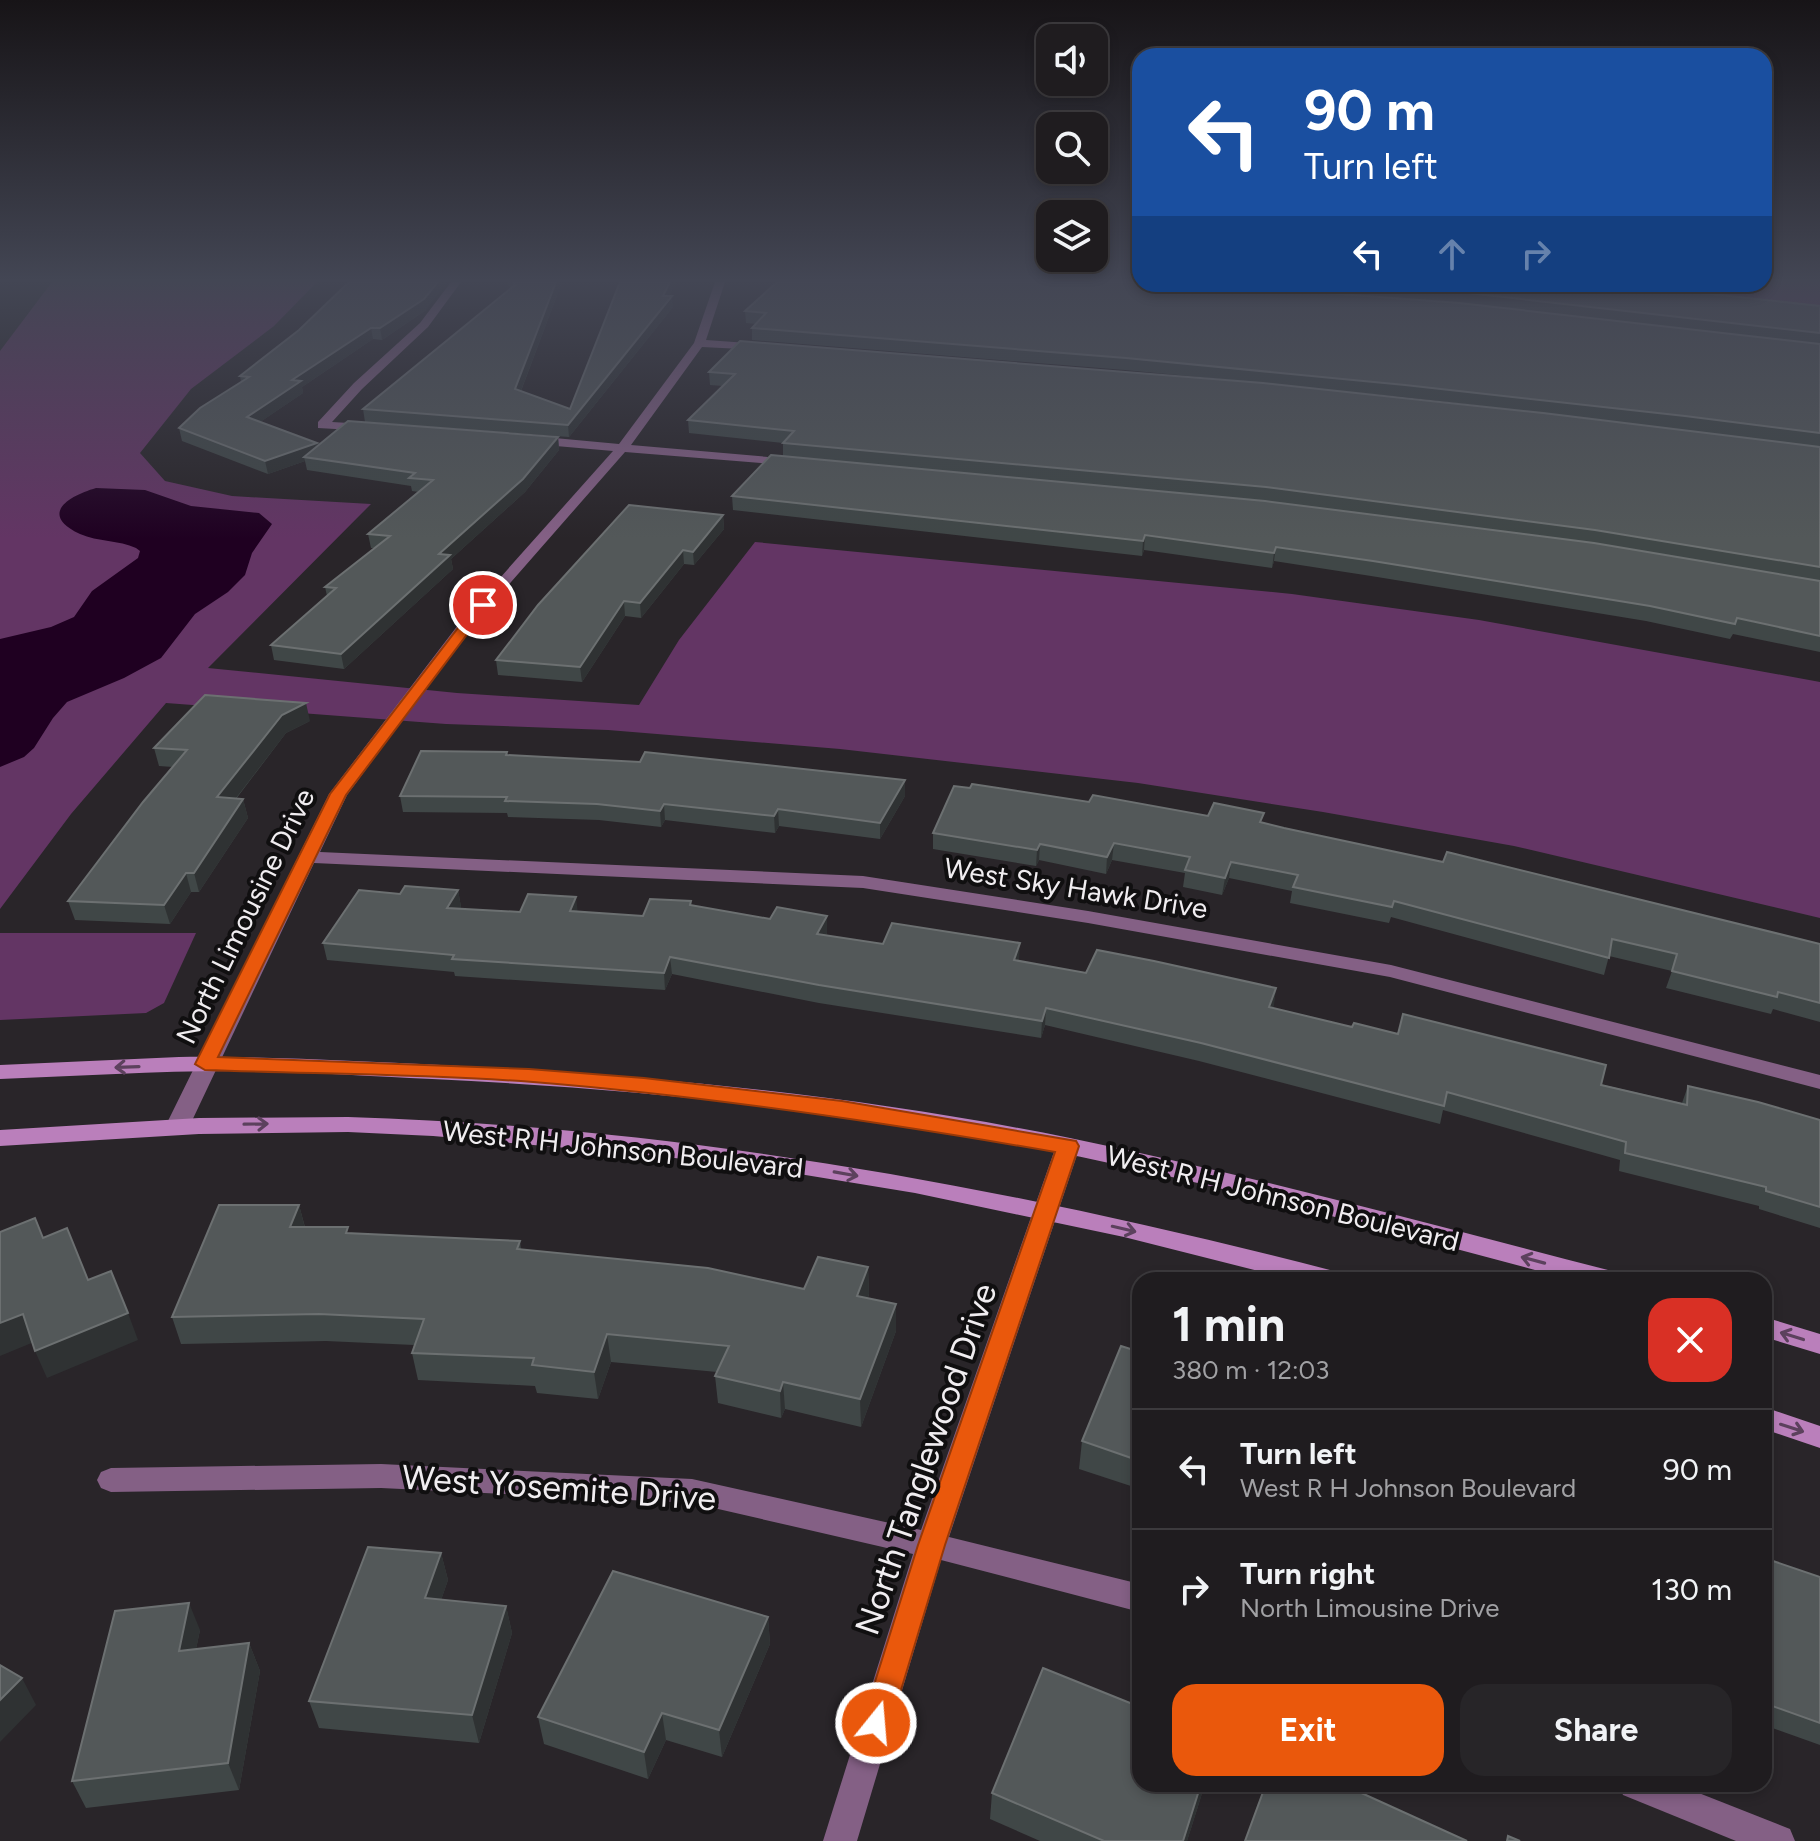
<!DOCTYPE html>
<html lang="en">
<head>
<meta charset="utf-8">
<style>
  :root { --surface:#1f1c1f; --page:#272528; --text:#f1f3f6; --muted:#a1a1a4; --line:#3c3a3d; --accent:#ea580c }
  body { margin:0; font-family:Figtree,sans-serif; background:var(--page); color:var(--text); height:100vh; display:flex; flex-direction:column; font-size:30px; white-space:nowrap }
  * { box-sizing:border-box; margin:0 }
  p { font-size:26px; color:var(--muted) }
  .icon { flex:none; width:44px; height:44px; fill:none; stroke:currentColor; stroke-width:2; stroke-linecap:round; stroke-linejoin:round }
  .map { position:relative; flex:1; overflow:hidden }
  .details { position:absolute; left:1132px; top:1272px; width:640px; height:520px; display:flex; flex-direction:column; background:var(--surface); border-radius:24px; box-shadow:0 4px 12px #0003,0 0 0 2px var(--line) }
  .details>* { flex:none }
  .top-card { position:absolute; left:1132px; top:48px; width:640px; height:244px; border-radius:24px; box-shadow:0 4px 12px #0003,0 0 0 2px var(--line); background:#1a4fa0; color:#fff; overflow:hidden }
  .tools { position:absolute; left:1036px; top:24px; display:grid; gap:16px }
  .tools a { display:grid; place-items:center; width:72px; height:72px; border-radius:16px; background:var(--surface); box-shadow:0 4px 12px #0003,0 0 0 2px var(--line); font-size:40px }
  .pin { position:absolute; display:grid; place-items:center; width:68px; height:68px; color:#fff; margin:-34px; border:4px solid #fff; border-radius:50%; box-shadow:0 2px 8px #0007 }
  .me { position:absolute; width:88px; margin:-44px; rotate:17deg; stroke-linejoin:round; filter:drop-shadow(0 0 6px #0008) }
  .turn { display:flex; align-items:center; gap:28px; height:168px; padding:0 40px; font-size:36px }
  .turn .icon { width:104px; height:104px; stroke-width:2.5 }
  .turn b { display:block; font-size:56px; line-height:68px }
  .lanes { display:flex; align-items:center; height:76px; padding:0 40px; background:#0003; justify-content:center; gap:40px; direction:ltr }
  .lanes .off { opacity:.35 }
  .round { display:grid; place-items:center; flex:none; width:84px; height:84px; border-radius:24px; background:var(--page) }
  .headline { display:flex; align-items:center; justify-content:space-between; height:136px; padding:0 40px }
  h1 { font-size:48px; font-weight:700; line-height:60px }
  .action { display:flex; gap:16px; margin-top:auto; padding:16px 40px }
  .action a { flex:1; height:92px; border-radius:24px; background:var(--accent); color:#fff; font-size:32px; font-weight:700; line-height:92px; text-align:center }
  .action a+a { background:var(--page); color:var(--text) }
  ul { padding:0; list-style:none }
  li { display:flex; align-items:center; gap:24px; height:120px; padding:0 40px; border-top:2px solid var(--line) }
  li div { flex:1 }
  li b { display:block; font-size:30px }
  li em { font-style:normal }
  .map>svg:first-child { display:block }
</style>
</head>
<body>
<div class="map">
<svg width="1820" height="1841" viewBox="0 0 1820 1841">
  <rect width="100%" height="100%" fill="#292529"/>
  <!-- green -->
  <g fill="#633564">
    <polygon points="52,282 317,282 274,326 191,389 140,453 165,481 232,496 371,504 208,668 457,693 639,705 679,640 755,542 1292,594 1479,620 1820,682 1820,918 1514,846 1323,812 1138,783 840,749 608,730 446,724 166,703 71,814 0,909 0,351"/>
    <polygon points="1764,282 1820,282 1820,308 1610,284"/>
    <polygon points="0,933 196,933 164,1003 146,1013 0,1020"/>
  </g>
  <!-- water -->
  <path fill="#1f0021" d="M96,488l49,2 46,16 68,7 13,11 -20,29 -7,22 -17,17 -33,22 -34,44 -37,20 -57,24 -14,16 -19,30 -10,9 -24,10v-128l51,-12 23,-10 18,-26 46,-33 2,-7 -4,-3c-17,-8 -38,-6 -56,-14 -42,-20 -11,-38 16,-46z"/>
  <g fill="none" stroke-linecap="round" stroke-linejoin="round">
    <!-- minor -->
    <g fill="#846085" fill-rule="evenodd">
      <polygon points="451,282 461,282 428,327 362,389 332,422 366,424 372,428 370,431 318,428 318,422 354,383 420,323"/>
      <polygon points="715,282 725,282 706,340 762,344 768,347 762,350 702,347 631,445 792,459 797,460 797,466 625,452 468,631 347,795 320,852 863,876 1088,911 1391,965 1820,1075 1820,1089 1390,977 1088,923 863,888 314,863 190,1125 186,1131 170,1131 166,1125 329,794 458,625 613,451 533,444 527,440 533,436 619,444 694,343"/>
      <polygon points="1068,1138 1076,1140 1080,1146 949,1537 1140,1584 1140,1612 941,1560 857,1841 823,1841 913,1554 692,1503 381,1488 111,1492 101,1488 97,1480 101,1472 111,1468 381,1464 692,1479 921,1530 1056,1146 1060,1140"/>
      <polygon points="1618,1784 1676,1784 1790,1829 1795,1841 1736,1841 1623,1795"/>
    </g>
    <!-- secondary -->
    <g fill="#ba7fbb" fill-rule="evenodd">
      <path d="M179,1057c88,-1 175,4 262,8 211,10 422,31 629,73 181,37 359,86 538,132l9,3 4,7h-49c-193,-52 -386,-105 -583,-141 -184,-33 -370,-51 -557,-60 -67,-3 -133,-8 -200,-8 -77,0 -155,5 -232,8v-14z"/>
      <path d="M348,1117c333,10 660,70 982,153l9,3 4,7h-49l-170,-43 -209,-44 -140,-23 -117,-14 -225,-20 -85,-4 -149,2 -199,12v-16l199,-12z"/>
      <polygon points="1764,1317 1820,1334 1820,1354 1764,1337"/>
      <polygon points="1764,1407 1820,1426 1820,1448 1764,1429"/>
    </g>
  </g>
  <!-- wall -->
  <g fill="#404747" fill-rule="evenodd">
    <polygon points="506,282 562,282 521,391 570,409 669,296 673,307 569,437 365,422 363,409 511,288"/>
    <path d="M1221,284h399l200,22v141l-235,-29 235,29v205l-87,-18 -3,5 -84,-18 -275,-45 -97,-15 -2,7 -128,-18 -2,6 -409,-46 -1,-14 51,-40v-13l-94,-10 -1,-13 35,-34 -13,-1 -1,-13 553,11 -137,-13 -373,-30v-12l4,-4 -10,-1 -1,-12 712,-8zM1265,384l138,13 105,12z"/>
    <polygon points="426,310 382,340 373,339 302,387 303,393 260,422 317,443 318,446 558,437 559,450 525,492 451,559 453,569 344,669 274,660 271,645 327,596 325,587 375,548 371,548 368,534 419,492 412,491 411,486 307,470 305,461 268,474 182,441 179,428 241,382 240,376 299,330"/>
    <polygon points="723,515 724,529 694,565 684,564 641,618 625,616 582,682 498,675 496,660"/>
    <polygon points="310,721 286,733 236,799 243,799 248,818 199,892 191,892 170,924 75,920 68,901 173,767 159,766 154,748"/>
    <polygon points="507,752 508,755 905,796 880,839 779,826 775,833 665,820 661,827 599,820 508,817 507,813 403,812 400,796"/>
    <polygon points="1089,802 1263,823 1820,944 1820,1022 1773,1009 1771,1014 1666,988 1672,971 1609,956 1604,975 1391,917 1389,923 1290,903 1292,891 1229,878 1222,895 1183,887 1185,873 1112,860 1106,874 1039,860 1036,866 933,849 933,833"/>
    <polygon points="458,890 461,907 459,909 520,912 578,912 643,916 691,901 691,905 770,919 827,916 827,933 826,935 883,944 1019,961 1086,973 1276,988 1273,1008 1352,1027 1682,1103 1688,1086 1820,1120 1820,1228 1759,1209 1759,1206 1619,1171 1620,1160 1443,1110 1440,1124 1199,1061 1045,1025 1041,1038 819,1003 672,974 665,990 455,976 454,972 327,960 323,943 400,894"/>
    <polygon points="299,1205 305,1227 349,1233 520,1241 521,1250 804,1289 868,1267 869,1294 868,1298 896,1304 896,1331 861,1427 785,1409 781,1418 718,1403 715,1376 717,1372 611,1362 598,1399 537,1393 535,1386 418,1380 412,1353 414,1345 326,1341 181,1344 172,1317"/>
    <polygon points="1140,1352 1140,1489 1079,1469 1082,1441"/>
    <polygon points="441,1553 448,1580 441,1600 506,1606 512,1633 479,1743 319,1728 309,1701"/>
    <polygon points="1764,1558 1820,1577 1820,1745 1764,1725"/>
    <polygon points="768,1617 770,1644 722,1757 666,1740 648,1779 544,1744 538,1717"/>
    <polygon points="200,1630 196,1649 249,1643 260,1671 239,1790 86,1808 72,1781"/>
    <polygon points="1140,1784 1205,1784 1187,1841 1040,1841 990,1819 992,1793"/>
  </g>
  <!-- shaded-wall -->
  <g fill="#2f3233">
    <polygon points="438,282 447,282 426,310 382,340 380,328"/>
    <polygon points="556,282 562,282 517,401 515,389"/>
    <polygon points="670,282 676,282 665,305 672,296 673,307 569,437 568,425"/>
    <polygon points="371,328 373,339 302,387 303,393 250,429 247,417 292,380"/>
    <polygon points="558,437 559,450 525,492 451,559 453,569 344,669 341,654 439,554"/>
    <polygon points="317,443 319,455 304,457 305,461 268,474 265,461"/>
    <polygon points="723,515 724,529 694,565 693,552"/>
    <polygon points="1145,535 1144,550 1142,556 1143,541"/>
    <polygon points="1276,547 1274,561 1272,568 1274,553"/>
    <polygon points="683,550 684,564 641,618 640,603"/>
    <polygon points="624,601 625,616 582,682 580,667"/>
    <polygon points="306,703 310,721 286,733 222,816 217,797 282,715"/>
    <polygon points="905,780 905,796 880,839 880,823"/>
    <polygon points="243,799 248,818 199,892 194,873"/>
    <polygon points="664,804 665,820 661,827 660,811"/>
    <polygon points="778,809 779,826 775,833 774,816"/>
    <polygon points="1114,843 1112,860 1106,874 1107,857"/>
    <polygon points="1040,844 1039,860 1036,866 1037,850"/>
    <polygon points="1231,862 1229,878 1222,895 1225,878"/>
    <polygon points="186,873 191,892 170,924 164,905"/>
    <polygon points="458,890 461,907 450,925 447,908"/>
    <polygon points="576,897 578,914 570,911"/>
    <polygon points="827,916 827,933 817,951 817,934"/>
    <polygon points="1020,943 1019,960 1013,977 1014,960"/>
    <polygon points="670,957 672,974 665,990 664,973"/>
    <polygon points="1276,988 1274,1005 1266,1024 1269,1007"/>
    <polygon points="1046,1008 1045,1025 1041,1038 1042,1021"/>
    <polygon points="299,1205 306,1232 290,1227"/>
    <polygon points="868,1267 869,1294 858,1323 857,1296"/>
    <polygon points="896,1304 896,1331 861,1427 860,1399"/>
    <polygon points="128,1313 138,1340 47,1378 35,1351"/>
    <polygon points="23,1314 34,1342 0,1356 0,1323"/>
    <polygon points="607,1334 611,1362 598,1399 594,1372"/>
    <polygon points="783,1382 785,1409 781,1418 780,1391"/>
    <polygon points="441,1553 448,1580 432,1626 425,1598"/>
    <polygon points="189,1603 200,1630 190,1678 179,1651"/>
    <polygon points="506,1606 512,1633 479,1743 472,1715"/>
    <polygon points="768,1617 770,1644 722,1757 719,1730"/>
    <polygon points="249,1643 260,1671 239,1790 228,1763"/>
    <polygon points="22,1678 36,1705 0,1742 0,1700"/>
    <polygon points="662,1713 666,1740 648,1779 644,1752"/>
    <polygon points="1201,1784 1205,1784 1187,1841 1183,1841"/>
  </g>
  <!-- building -->
  <g fill="#535859" stroke="#6c7071" stroke-width="2">
    <polygon points="349,282 438,282 424,299 380,328 371,328 292,380 301,381 247,417 317,443 265,461 179,428 200,408 249,377 240,376 299,330"/>
    <polygon points="513,282 556,282 515,389 570,409 620,282 670,282 663,296 672,296 568,425 363,409 515,285"/>
    <polygon points="777,282 1140,282 1140,284 1208,284 1459,303 1820,344 1820,433 1685,416 1405,385 1126,358 752,328 766,313 745,311"/>
    <polygon points="1365,284 1620,284 1820,306 1820,333 1459,292"/>
    <polygon points="740,341 1263,383 1543,413 1820,447 1820,567 1595,530 1266,487 783,443 794,431 688,420 735,374 709,372"/>
    <polygon points="348,421 558,437 523,479 439,554 450,555 341,654 271,645 336,588 325,587 390,536 368,534 433,480 409,478 415,473 304,457"/>
    <polygon points="771,455 1265,501 1594,543 1820,581 1820,636 1737,618 1735,624 1650,606 1373,561 1276,547 1274,553 1145,535 1143,541 732,496"/>
    <polygon points="629,505 723,515 693,552 683,550 640,603 624,601 580,667 496,660 538,605"/>
    <polygon points="205,695 306,703 282,715 217,797 243,799 194,873 186,873 164,905 68,901 143,802 187,750 154,748"/>
    <polygon points="421,751 507,752 506,755 640,762 645,752 905,780 880,823 778,809 774,816 664,804 660,811 597,804 505,801 507,797 400,796"/>
    <polygon points="972,784 1089,802 1093,795 1208,816 1214,803 1264,813 1260,822 1284,828 1443,862 1447,852 1820,944 1820,1003 1778,992 1777,997 1672,971 1677,954 1612,939 1609,958 1394,901 1392,907 1293,887 1298,875 1231,862 1225,878 1185,870 1190,857 1114,843 1107,857 1040,844 1037,850 933,833 954,786 970,788"/>
    <polygon points="405,886 458,890 447,908 520,912 528,894 576,897 570,911 643,916 650,899 691,901 690,905 770,919 777,907 827,916 817,934 883,944 892,923 1020,943 1014,960 1086,973 1097,950 1154,961 1276,988 1269,1007 1352,1027 1354,1023 1398,1034 1403,1014 1606,1065 1601,1085 1687,1105 1688,1086 1758,1102 1820,1120 1820,1207 1766,1191 1766,1187 1625,1153 1626,1142 1447,1092 1444,1106 1201,1043 1046,1008 1042,1021 819,985 670,957 664,973 452,959 454,955 323,943 359,890 400,894"/>
    <polygon points="219,1205 299,1205 290,1227 348,1227 346,1233 520,1241 517,1249 708,1268 804,1289 818,1257 868,1267 857,1296 896,1304 860,1399 783,1382 780,1391 715,1376 729,1346 607,1334 594,1372 532,1365 534,1358 412,1353 424,1319 319,1314 172,1317"/>
    <polygon points="35,1218 43,1238 67,1228 88,1280 111,1271 128,1313 35,1351 23,1314 0,1323 0,1232"/>
    <polygon points="1121,1346 1140,1352 1140,1461 1082,1441"/>
    <polygon points="368,1547 441,1553 425,1598 506,1606 472,1715 309,1701"/>
    <polygon points="1764,1558 1820,1577 1820,1723 1764,1703"/>
    <polygon points="613,1571 768,1617 719,1730 662,1713 644,1752 538,1717"/>
    <polygon points="189,1603 179,1651 249,1643 228,1763 72,1781 115,1611"/>
    <polygon points="0,1665 22,1678 0,1700"/>
    <polygon points="1043,1668 1140,1707 1140,1784 1201,1784 1183,1841 1104,1841 992,1793"/>
    <polygon points="1266,1784 1346,1784 1346,1786 1467,1841 1245,1841"/>
    <polygon points="1508,1836 1520,1841 1507,1841"/>
  </g>
  <!-- one-way arrows -->
  <defs><path id="oneway-shaft" d="M-6 0H5M1.5-3L5.5 0L1.5 3" fill="none" stroke-width="1.6" stroke-linecap="round" stroke-linejoin="round" transform="scale(2)"/></defs>
  <g stroke="#5c415d">
    <use href="#oneway-shaft" transform="translate(127 1067) rotate(178)"/>
    <use href="#oneway-shaft" transform="translate(256 1124) rotate(-1)"/>
    <use href="#oneway-shaft" transform="translate(846 1174) rotate(10)"/>
    <use href="#oneway-shaft" transform="translate(1124 1229) rotate(13)"/>
    <use href="#oneway-shaft" transform="translate(1533 1260) rotate(-165)"/>
    <use href="#oneway-shaft" transform="translate(1792 1336) rotate(-163)"/>
    <use href="#oneway-shaft" transform="translate(1792 1428) rotate(18)"/>
  </g>
  <!-- sky -->
  <linearGradient id="sky" x2="0" y2="1"><stop stop-color="#171417"/><stop offset="0.52" stop-color="#434654"/><stop offset="1" stop-color="#434654" stop-opacity="0"/></linearGradient>
  <rect width="1820" height="539" fill="url(#sky)"/>
  <!-- route -->
  <path fill="#ea580c" stroke="#983908" stroke-width="2" d="M483,601l7,4 -3,3 -141,187 -128,262 311,12 115,9 198,23 234,40 3,5 -134,399 -54,178 -4,9 -11,5 -10,-5 -4,-9 56,-178 137,-393c-173,-30 -347,-56 -522,-70 -109,-8 -219,-8 -328,-12l-10,-6 135,-270 148,-192z"/>
  <g text-anchor="middle" dominant-baseline="central" stroke-width="8" stroke-linejoin="round" paint-order="stroke">
    <!-- street labels -->
    <g font-size="28" fill="#f0edf0" stroke="#100f10">
      <text transform="translate(1076 888) rotate(9)">West Sky Hawk Drive</text>
      <text transform="translate(245 916) rotate(-64)">North Limousine Drive</text>
      <text transform="translate(623 1149) rotate(6)">West R H Johnson Boulevard</text>
      <text transform="translate(1283 1198) rotate(14)">West R H Johnson Boulevard</text>
    </g>
    <!-- near-street labels -->
    <g font-size="34" fill="#f0edf0" stroke="#100f10">
      <text transform="translate(926 1459) rotate(-71)">North Tanglewood Drive</text>
      <text transform="translate(559 1488) rotate(4)">West Yosemite Drive</text>
    </g>
  </g>
</svg>
<div class="tools">
<a><svg class="icon" aria-label="sound" viewBox="0 0 24 24"><path d="M4 9h4l5-4v14l-5-4H4zM17 9q2 3 0 6"/></svg></a>
<a><svg class="icon" aria-label="search" viewBox="0 0 24 24"><circle cx="10" cy="10" r="6"/><path d="M15 15l6 6"/></svg></a>
<a><svg class="icon" aria-label="layers" viewBox="0 0 24 24"><path d="M12 4l9 5-9 5-9-5zM3 14l9 5 9-5"/></svg></a>
</div>
<div class="pin" style="left:483px;top:605px;background:#d93025"><svg class="icon" aria-label="arrive" viewBox="0 0 24 24"><path d="M6 21V4h12l-3 4 3 4H6"/></svg></div>
<svg class="me" style="left:876px;top:1723px" viewBox="-20 -20 40 40"><circle r="17" fill="#ea580c" stroke="#fff" stroke-width="3"/><path d="M0-11L8 9 0 5-8 9z" fill="#fff"/></svg>
<div class="top-card">
<div class="turn"><svg class="icon" aria-label="left" viewBox="0 0 24 24"><path d="M17 20v-9H6M10 6l-5 5 5 5"/></svg><div><b>90 m</b>Turn left</div></div>
<div class="lanes"><svg class="icon" aria-label="left" viewBox="0 0 24 24"><path d="M17 20v-9H6M10 6l-5 5 5 5"/></svg><svg class="icon off" aria-label="ahead" viewBox="0 0 24 24"><path d="M12 20V5M6 11l6-6 6 6"/></svg><svg class="icon off" aria-label="right" viewBox="0 0 24 24"><path d="M7 20v-9h11M14 6l5 5-5 5"/></svg></div>
</div>
<section class="details">
<div class="headline"><div><h1>1 min</h1><p>380 m · 12:03</p></div><a class="round" style="background:#d93025;color:#fff"><svg class="icon" aria-label="close" viewBox="0 0 24 24"><path d="M6 6l12 12M18 6L6 18"/></svg></a></div>
<ul>
<li><svg class="icon" aria-label="left" viewBox="0 0 24 24"><path d="M17 20v-9H6M10 6l-5 5 5 5"/></svg><div><b>Turn left</b><p>West R H Johnson Boulevard</p></div><em>90 m</em></li>
<li><svg class="icon" aria-label="right" viewBox="0 0 24 24"><path d="M7 20v-9h11M14 6l5 5-5 5"/></svg><div><b>Turn right</b><p>North Limousine Drive</p></div><em>130 m</em></li>
</ul>
<div class="action"><a>Exit</a><a>Share</a></div>
</section>
</div>
</body>
</html>
